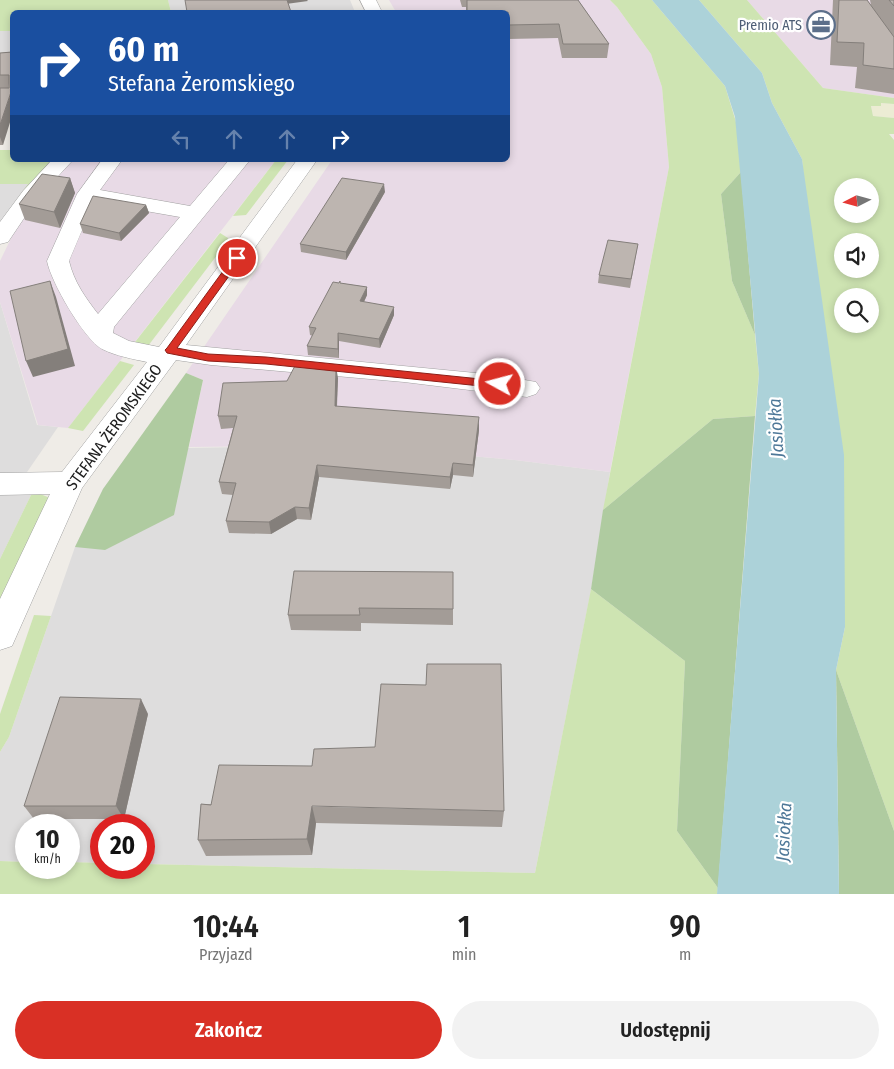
<!DOCTYPE html>
<html lang="pl">
<head>
<meta charset="utf-8">
<style>
  :root { --surface:#fff; --page:#f2f2f2; --text:#222; --muted:#767676; --accent:#d93025 }
  body { margin:0; font-family:"Fira Sans Condensed",sans-serif; background:var(--page); color:var(--text); height:100vh; display:flex; flex-direction:column; font-size:19px; white-space:nowrap }
  * { box-sizing:border-box; margin:0 }
  p { font-size:16px; color:var(--muted) }
  .icon { flex:none; width:28px; height:28px; fill:none; stroke:currentColor; stroke-width:2; stroke-linecap:round; stroke-linejoin:round }
  .map { position:relative; height:894px; overflow:hidden }
  .drawer { display:flex; flex-direction:column; background:var(--surface); flex:1 }
  .drawer>* { flex:none }
  .banner { position:absolute; left:10px; top:10px; width:500px; height:152px; border-radius:8px; box-shadow:0 2px 8px #0003; background:#1a4fa0; color:#fff; overflow:hidden }
  .needle { width:32px; rotate:264deg }
  .tools { position:absolute; left:834px; top:178px; display:grid; gap:10px }
  .tools a { display:grid; place-items:center; width:45px; height:45px; border-radius:50%; background:var(--surface); box-shadow:0 2px 8px #0003; font-size:25px }
  .speed { position:absolute; left:15px; top:814px; display:flex; gap:10px; font-size:25px; font-weight:700; text-align:center }
  .speed>* { display:grid; place-content:center; width:65px; height:65px; border-radius:50%; background:var(--surface); box-shadow:0 2px 8px #0003; line-height:1 }
  .speed small { font-size:12px; font-weight:400 }
  .speed .limit { border:8px solid #d22; background:#fff; color:#111 }
  .pin { position:absolute; display:grid; place-items:center; width:42px; height:42px; color:#fff; margin:-21px; border:2px solid #fff; border-radius:50%; box-shadow:0 1px 5px #0007 }
  .me { position:absolute; width:55px; margin:-28px; rotate:277deg; stroke-linejoin:round; filter:drop-shadow(0 0 4px #0008) }
  .turn { display:flex; align-items:center; gap:18px; height:105px; padding:0 15px; font-size:22px }
  .turn .icon { width:65px; height:65px; stroke-width:2.5 }
  .turn b { display:block; font-size:35px; line-height:42px }
  .lanes { display:flex; align-items:center; height:48px; padding:0 15px; background:#0003; justify-content:center; gap:25px; direction:ltr }
  .lanes .off { opacity:.35 }
  .eta { display:flex; justify-content:space-evenly; align-items:center; height:85px; text-align:center }
  .eta b { font-size:30px; font-weight:600; line-height:35px }
  .primary-button { display:flex; gap:10px; margin-top:auto; padding:10px 15px }
  .primary-button a { flex:1; height:58px; border-radius:30px; background:var(--accent); color:#fff; font-size:20px; font-weight:600; line-height:58px; text-align:center }
  .primary-button a+a { background:var(--page); color:var(--text) }
  .map>svg:first-child { display:block }
</style>
</head>
<body>
<div class="map">
<svg width="894" height="894" viewBox="0 0 894 894">
  <rect width="100%" height="100%" fill="#efece7"/>
  <!-- residential -->
  <g fill="#dedddd">
    <polygon points="168,0 350,0 355,12 171,12"/>
    <rect x="0" y="31" width="12" height="60"/>
    <polygon points="29,183 9,210 0,223 0,184"/>
    <polygon points="0,302 37,425 58,427 25,475 0,475"/>
    <polygon points="345,445 515,460 610,472 591,590 535,873 144,864 144,825 101,825 101,863 69,862 69,825 26,825 26,862 0,861 0,752 9,737 75,547 103,489 132,449"/>
    <polygon points="33,491 0,559 0,492"/>
  </g>
  <!-- industrial -->
  <g fill="#e8dae6">
    <polygon points="389,0 610,0 617,7 651,54 662,87 669,167 610,472 515,460 345,445 189,447 203,380 186,373 332,160 508,160 508,12 396,12"/>
    <polygon points="747,0 876,0 894,15 894,98 823,88"/>
    <polygon points="73,160 276,160 68,428 38,425 0,302 0,261 20,220 61,170"/>
  </g>
  <!-- farmland -->
  <polygon fill="#ececd4" points="880,103 894,104 894,118 873,116 871,105 880,106"/>
  <!-- grass -->
  <g fill="#cee4b2" fill-rule="evenodd">
    <polygon points="0,0 168,0 171,12 12,12 12,31 0,31"/>
    <polygon points="610,0 652,0 725,86 736,122 741,172 721,194 732,281 755,335 759,374 755,416 713,419 603,510 669,167 662,87 651,54 617,7"/>
    <path d="M699,0h48l76,88 71,10v6l-13,-1v3h-10l2,10 21,2v16h-5l5,6v691l-58,-161 9,-43 -43,-468 -30,-56 -10,-30zM842,186h28v28h-28zM842,241h28v28h-28zM842,296h28v28h-28z"/>
    <polygon points="0,150 12,150 12,160 58,160 0,223 28,184 0,184"/>
    <polygon points="276,160 288,160 246,215 233,216"/>
    <polygon points="220,233 228,238 227,242 148,346 132,346"/>
    <polygon points="120,361 134,365 83,431 68,428"/>
    <polygon points="33,491 50,498 0,599 0,559"/>
    <polygon points="591,589 685,661 677,831 718,888 717,894 0,894 0,861 26,862 26,868 69,868 69,862 101,863 101,868 144,868 144,864 535,873"/>
    <polygon points="34,615 51,616 9,737 0,752 0,714"/>
  </g>
  <!-- forest -->
  <g fill="#afcba0">
    <polygon points="741,172 755,335 732,281 721,194"/>
    <polygon points="186,373 203,380 174,515 105,550 75,547 103,489"/>
    <polygon points="755,416 718,888 677,831 685,661 591,589 603,510 713,419"/>
    <polygon points="836,670 894,831 894,894 839,894"/>
  </g>
  <!-- water -->
  <polygon fill="#acd2d9" points="652,0 699,0 762,73 772,103 802,159 844,455 845,627 836,670 839,894 717,894 759,374 735,117 725,86"/>
  <g fill="none" stroke-linecap="round" stroke-linejoin="round">
    <defs>
      <g id="minor">
        <polygon points="360,0 376,0 382,12 366,12"/>
        <polygon points="52,160 73,160 37,199 8,242 0,244 0,222 23,191"/>
        <path d="M102,160h20l-22,30 90,16 39,-46h21l-136,167 -1,6 16,8 30,6 138,-187h20l-131,185 310,30 40,7 4,6 -4,6 -9,3 -123,-15 -193,-17 -35,-5 -94,128 -70,158 -12,4v-51l50,-105 -50,1v-22l62,-1 85,-110c-14,-3 -31,-6 -45,-13 -18,-10 -51,-67 -55,-88l30,-67zM94,202l86,15 -82,97c-13,-17 -24,-32 -29,-53z"/>
      </g>
    </defs>
    <!-- minor casing -->
    <use href="#minor" stroke="#a1a1a1" stroke-width="1"/>
    <!-- minor -->
    <use href="#minor" fill="#fff" fill-rule="evenodd"/>
  </g>
  <!-- wall -->
  <g fill="#a39c97">
    <polygon points="460,0 578,0 609,44 607,58 562,58 558,38 508,39 508,12 466,12 466,7 462,7"/>
    <polygon points="833,0 867,0 871,5 870,0 894,0 894,94 855,88 857,67 830,65"/>
    <polygon points="12,52 3,145 0,145 0,53"/>
    <polygon points="70,178 75,193 60,228 25,220 19,204"/>
    <polygon points="385,192 346,260 301,252 300,244"/>
    <polygon points="146,205 149,213 121,241 83,233 80,224"/>
    <polygon points="638,244 630,288 598,283 599,275"/>
    <polygon points="340,283 367,287 367,295 364,302 394,315 380,348 339,341 339,358 308,355 307,346 313,336 310,335 309,327"/>
    <polygon points="338,378 337,407 479,430 473,477 453,475 450,489 319,477 311,520 297,519 271,534 229,533 226,521 233,495 222,494 219,482 233,428 221,429 218,416 287,381"/>
    <polygon points="453,572 453,625 361,623 361,631 291,630 288,615"/>
    <polygon points="148,714 124,819 34,819 24,806"/>
    <polygon points="201,804 504,811 502,827 316,823 312,855 206,856 198,840"/>
  </g>
  <!-- shaded-wall -->
  <g fill="#847f7b">
    <polygon points="285,0 307,0 308,1 286,4"/>
    <polygon points="12,89 12,116 3,145 0,137 0,125"/>
    <polygon points="70,178 75,193 60,228 54,212"/>
    <polygon points="384,184 385,192 346,260 346,252"/>
    <polygon points="146,205 149,213 121,241 119,233"/>
    <polygon points="50,281 56,297 75,366 33,377 26,361"/>
    <polygon points="367,287 367,295 360,310 360,301"/>
    <polygon points="394,307 394,315 380,348 379,339"/>
    <polygon points="338,333 339,341 339,358 338,349"/>
    <polygon points="336,366 338,378 336,419 335,406"/>
    <polygon points="479,417 479,430 473,477 473,465"/>
    <polygon points="453,463 453,475 450,489 450,477"/>
    <polygon points="317,465 319,477 311,520 309,508"/>
    <polygon points="295,507 297,519 271,534 269,522"/>
    <polygon points="141,699 148,714 124,819 116,806"/>
    <polygon points="312,806 316,823 312,855 307,839"/>
  </g>
  <!-- building -->
  <g fill="#bdb5b0" stroke="#847f7b">
    <polygon points="185,0 287,0 291,12 187,12"/>
    <polygon points="467,0 578,0 609,44 563,44 559,24 508,25 508,12 467,12"/>
    <polygon points="839,0 867,0 894,37 894,69 863,65 864,43 837,42"/>
    <polygon points="889,0 894,0 894,6"/>
    <polygon points="12,52 12,89 0,125 0,88 9,88 9,75 0,75 0,53"/>
    <polygon points="42,174 70,178 54,212 19,204"/>
    <polygon points="342,178 384,184 346,252 300,244"/>
    <polygon points="93,196 146,205 119,233 80,224"/>
    <polygon points="608,240 638,244 631,279 599,275"/>
    <polygon points="50,281 68,349 26,361 10,291"/>
    <polygon points="340,281 340,283 367,287 360,301 394,307 379,339 338,333 338,349 307,346 316,328 309,327 333,282 339,283"/>
    <polygon points="297,362 336,366 335,406 479,417 473,465 453,463 450,477 317,465 309,508 295,507 269,522 226,521 236,483 219,482 237,416 218,416 223,383 287,381"/>
    <polygon points="294,571 453,572 453,609 359,608 360,615 288,615"/>
    <polygon points="427,664 501,664 504,811 312,806 307,839 198,840 201,804 211,805 219,765 312,766 314,749 375,747 381,684 426,685"/>
    <polygon points="60,697 141,699 116,806 24,806"/>
  </g>
  <!-- route -->
  <polygon fill="#d93025" stroke="#8d1f18" points="237,255 242,258 177,348 208,354 266,357 500,381 505,384 500,388 266,364 208,361 167,353 165,350 167,348 234,256"/>
  <!-- icons -->
  <defs>
    <symbol id="office-ring" viewBox="-11 -11 22 22"><circle r="9.5" fill="#fff" stroke="#5c6f8a" stroke-width="1.5"/><path d="M-6-3h4V-5.5h4V-3h4V5H-6ZM-1-4.5V-3h2v-1.5ZM-6 0V1H6V0Z" fill="#5c6f8a"/></symbol>
  </defs>
  <g fill-rule="evenodd">
    <use href="#office-ring" x="805" y="9" width="32" height="32"/>
  </g>
  <g text-anchor="middle" dominant-baseline="central" stroke-width="4.5" stroke-linejoin="round" paint-order="stroke">
    <!-- far-service labels -->
    <g font-size="14" fill="#4e5e75" stroke="#fff" text-anchor="end">
      <text x="802" y="25">Premio ATS</text>
    </g>
    <!-- street labels -->
    <g font-size="16" fill="#202020" stroke="#fff">
      <text transform="translate(114 427) rotate(-54)">STEFANA ŻEROMSKIEGO</text>
    </g>
    <!-- water labels -->
    <g font-size="18" font-style="italic" fill="#4e7898" stroke="#fff">
      <text transform="translate(776 428) rotate(-93)">Jasiołka</text>
      <text transform="translate(784 832) rotate(-87)">Jasiołka</text>
    </g>
  </g>
</svg>
<div class="tools">
<a><svg class="needle" viewBox="-14 -14 28 28"><path d="M0-13l5 13h-10z" fill="#e53935"/><path d="M0 13l5-13h-10z" fill="#767676"/></svg></a>
<a><svg class="icon" aria-label="sound" viewBox="0 0 24 24"><path d="M4 9h4l5-4v14l-5-4H4zM17 9q2 3 0 6"/></svg></a>
<a><svg class="icon" aria-label="search" viewBox="0 0 24 24"><circle cx="10" cy="10" r="6"/><path d="M15 15l6 6"/></svg></a>
</div>
<div class="speed"><div>10<small>km/h</small></div><div class="limit">20</div></div>
<div class="pin" style="left:237px;top:258px;background:#d93025"><svg class="icon" aria-label="arrive" viewBox="0 0 24 24"><path d="M6 21V4h12l-3 4 3 4H6"/></svg></div>
<svg class="me" style="left:500px;top:384px" viewBox="-20 -20 40 40"><circle r="17" fill="#d93025" stroke="#fff" stroke-width="3"/><path d="M0-11L8 9 0 5-8 9z" fill="#fff"/></svg>
<div class="banner">
<div class="turn"><svg class="icon" aria-label="right" viewBox="0 0 24 24"><path d="M7 20v-9h11M14 6l5 5-5 5"/></svg><div><b>60 m</b>Stefana Żeromskiego</div></div>
<div class="lanes"><svg class="icon off" aria-label="left" viewBox="0 0 24 24"><path d="M17 20v-9H6M10 6l-5 5 5 5"/></svg><svg class="icon off" aria-label="ahead" viewBox="0 0 24 24"><path d="M12 20V5M6 11l6-6 6 6"/></svg><svg class="icon off" aria-label="ahead" viewBox="0 0 24 24"><path d="M12 20V5M6 11l6-6 6 6"/></svg><svg class="icon" aria-label="right" viewBox="0 0 24 24"><path d="M7 20v-9h11M14 6l5 5-5 5"/></svg></div>
</div>
</div>
<section class="drawer">
<div class="eta">
<div><b>10:44</b><p>Przyjazd</p></div>
<div><b>1</b><p>min</p></div>
<div><b>90</b><p>m</p></div>
</div>
<div class="primary-button"><a>Zakończ</a><a>Udostępnij</a></div>
</section>
</body>
</html>
